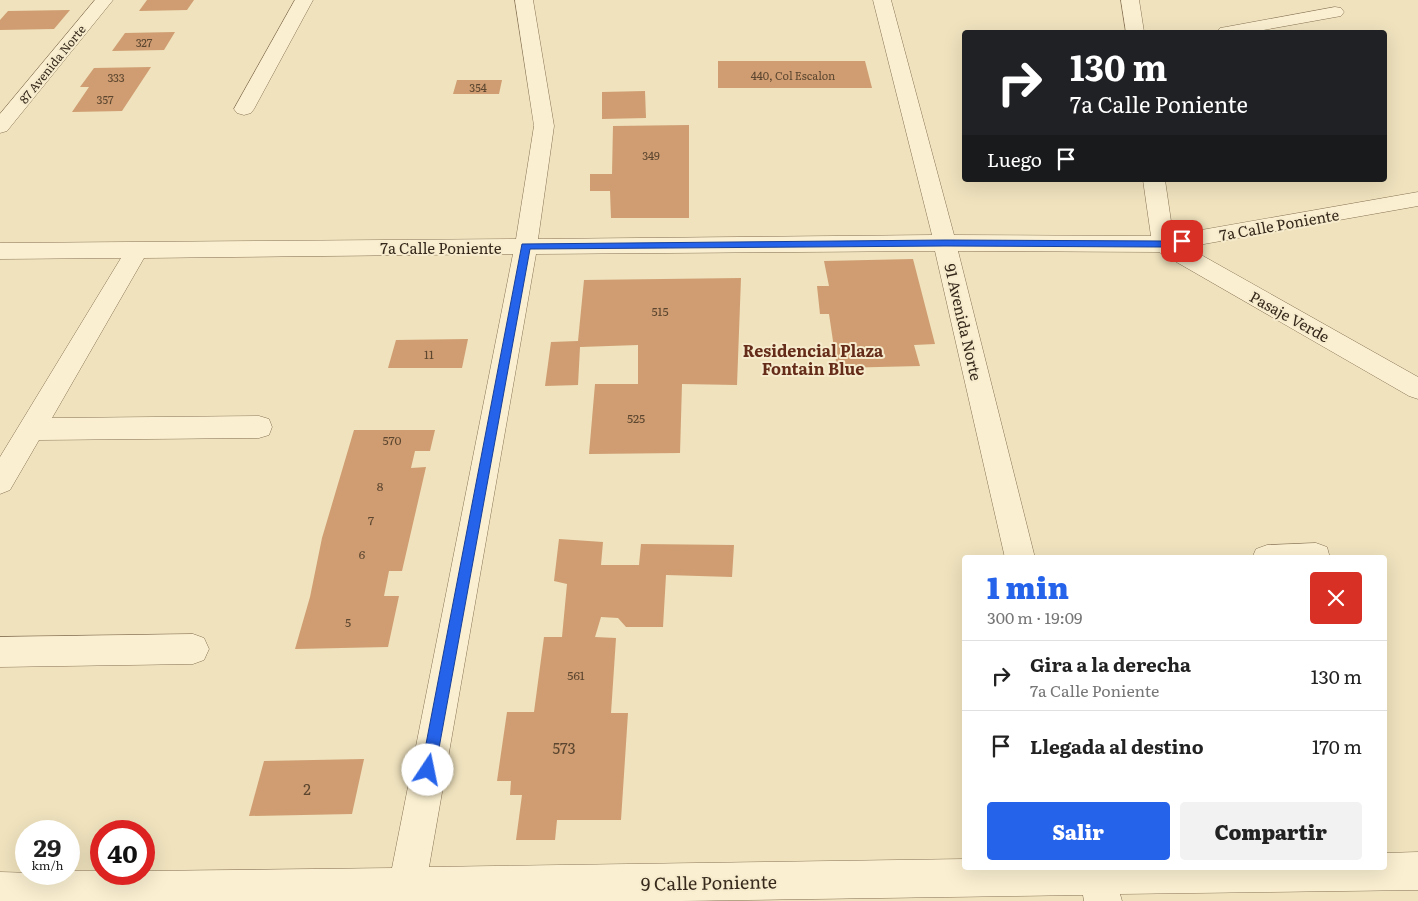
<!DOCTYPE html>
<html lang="es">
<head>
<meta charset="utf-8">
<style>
  :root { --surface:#fff; --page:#f2f2f2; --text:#222; --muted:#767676; --line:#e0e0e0; --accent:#2563eb }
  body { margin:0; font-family:Literata,serif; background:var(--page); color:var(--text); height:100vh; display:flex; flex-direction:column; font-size:19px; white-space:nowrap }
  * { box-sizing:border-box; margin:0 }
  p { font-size:16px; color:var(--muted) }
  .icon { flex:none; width:28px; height:28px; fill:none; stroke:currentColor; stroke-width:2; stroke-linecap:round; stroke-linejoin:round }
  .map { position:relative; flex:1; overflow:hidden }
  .side { position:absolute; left:962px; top:555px; width:425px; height:315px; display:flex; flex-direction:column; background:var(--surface); border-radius:5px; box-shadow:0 5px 20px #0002 }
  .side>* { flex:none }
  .guide { position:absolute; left:962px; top:30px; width:425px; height:152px; border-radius:5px; box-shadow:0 5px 20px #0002; background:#202124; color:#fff; overflow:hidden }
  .speed { position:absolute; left:15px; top:820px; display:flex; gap:10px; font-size:25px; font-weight:700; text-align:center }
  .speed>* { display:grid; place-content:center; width:65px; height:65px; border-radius:50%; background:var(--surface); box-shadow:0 5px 20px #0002; line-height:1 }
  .speed small { font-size:12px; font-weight:400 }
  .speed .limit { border:8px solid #d22; background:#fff; color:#111 }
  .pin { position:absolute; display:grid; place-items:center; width:42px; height:42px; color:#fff; margin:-21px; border-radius:10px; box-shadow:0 2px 8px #0006 }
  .me { position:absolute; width:55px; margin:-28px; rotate:11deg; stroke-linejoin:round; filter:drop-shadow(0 0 4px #0008) }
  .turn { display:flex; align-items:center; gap:18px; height:105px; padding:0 25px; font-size:22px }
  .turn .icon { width:65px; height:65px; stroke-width:2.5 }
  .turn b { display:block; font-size:35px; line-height:42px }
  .then { display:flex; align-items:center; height:48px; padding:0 25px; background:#0003; gap:10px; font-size:19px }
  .round { display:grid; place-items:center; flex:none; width:52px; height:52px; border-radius:5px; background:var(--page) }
  .headline { display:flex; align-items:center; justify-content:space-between; height:85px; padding:0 25px }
  h1 { font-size:30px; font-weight:800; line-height:38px; color:var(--accent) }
  .cta { display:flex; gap:10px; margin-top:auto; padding:10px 25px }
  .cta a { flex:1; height:58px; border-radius:5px; background:var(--accent); color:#fff; font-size:20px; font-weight:800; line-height:58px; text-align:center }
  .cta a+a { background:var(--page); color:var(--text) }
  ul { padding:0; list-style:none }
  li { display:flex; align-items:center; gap:15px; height:70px; padding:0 25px; border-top:1px solid var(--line) }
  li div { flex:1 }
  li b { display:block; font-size:19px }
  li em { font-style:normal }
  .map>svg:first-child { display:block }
</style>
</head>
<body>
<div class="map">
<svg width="1418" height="901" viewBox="0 0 1418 901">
  <rect width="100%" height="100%" fill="#efe2bd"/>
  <!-- building -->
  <g fill="#cf9d71">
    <polygon points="147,0 194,0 187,10 139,11"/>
    <polygon points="70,10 54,29 0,30 0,20 8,11"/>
    <polygon points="175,32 164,50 112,51 125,33"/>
    <polygon points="718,61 865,61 872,88 718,88"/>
    <polygon points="151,67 122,111 72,112 89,87 80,87 94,68"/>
    <polygon points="457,80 502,80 499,94 453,94"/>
    <polygon points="645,91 646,118 602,119 602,92"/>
    <polygon points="689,125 689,218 611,218 610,191 590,191 590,174 612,174 613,126"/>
    <polygon points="913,259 935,344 914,345 920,366 837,368 829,314 820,314 817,286 829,286 824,261"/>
    <polygon points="741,278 737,385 682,384 680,453 589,454 595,384 638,384 638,345 580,347 578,385 545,386 551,342 578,341 584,280"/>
    <polygon points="468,339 462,368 388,368 396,340"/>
    <polygon points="354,430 435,430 430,451 415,451 411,468 426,467 402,571 389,571 384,596 399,596 388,647 295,649 310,597 322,538"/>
    <polygon points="559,539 603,542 601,565 639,565 641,544 734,545 732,577 666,575 663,627 626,627 618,618 601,617 595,637 616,638 611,713 628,713 621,820 557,820 555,840 516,840 522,795 510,795 511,781 497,781 507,712 534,712 544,637 562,637 567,584 554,581"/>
    <polygon points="364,759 352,814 249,816 264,761"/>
  </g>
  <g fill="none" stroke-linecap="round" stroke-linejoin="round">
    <defs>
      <g id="minor">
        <polygon points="95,0 113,0 7,131 0,133 0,114"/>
        <polygon points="295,0 313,0 254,109 251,113 244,115 237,113 234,109"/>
        <polygon points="515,0 533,0 554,126 538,239 932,235 873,0 891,0 954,235 1151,236 1143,180 1165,180 1173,235 1418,192 1418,206 1187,247 1418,377 1418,399 1409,396 1159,252 958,251 1035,558 1005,558 935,251 536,254 429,867 965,859 965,868 1385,868 1385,853 1418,852 1418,890 1120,894 1122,901 1084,901 1083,895 682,901 0,901 0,872 69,874 69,871 101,871 101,874 144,874 144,871 392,868 513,254 144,258 52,418 259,416 269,419 272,427 269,435 259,438 39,440 10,490 0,494 0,457 121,258 0,259 0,243 516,239 534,126"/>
        <polygon points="1121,0 1139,0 1144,32 1126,32"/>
        <polygon points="1335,7 1341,8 1344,12 1341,16 1252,32 1217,32 1220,28 1226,27"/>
        <polygon points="1316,543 1327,547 1330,558 1252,558 1256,549 1267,545"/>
        <polygon points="193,634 204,638 209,649 204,660 193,664 0,667 0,637"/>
      </g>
    </defs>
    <!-- minor casing -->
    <use href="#minor" stroke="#887356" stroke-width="1"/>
    <!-- minor -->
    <use href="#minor" fill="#faefd0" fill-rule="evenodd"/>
  </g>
  <!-- route -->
  <polygon fill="#2563eb" stroke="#184099" points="1182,238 1187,241 1186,243 1163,247 945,246 530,249 435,770 433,775 428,777 423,775 421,770 522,244 945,240 1163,241"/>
  <g text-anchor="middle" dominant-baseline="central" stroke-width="4" stroke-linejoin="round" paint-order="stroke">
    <!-- far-number labels -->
    <g font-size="11" fill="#5c4630">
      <text x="144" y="42">327</text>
      <text x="793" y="75">440, Col Escalon</text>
      <text x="116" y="77">333</text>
      <text x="478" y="87">354</text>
      <text x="105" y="99">357</text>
      <text x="651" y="155">349</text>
    </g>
    <!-- far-street labels -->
    <g font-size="12" fill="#36291b" stroke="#f6eccd">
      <text transform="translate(52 64) rotate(-51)">87 Avenida Norte</text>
    </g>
    <!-- number labels -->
    <g font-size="12" fill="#5c4630">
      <text x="660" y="311">515</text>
      <text x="429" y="354">11</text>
      <text x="636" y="418">525</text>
      <text x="392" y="440">570</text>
      <text x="380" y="486">8</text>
      <text x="371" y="520">7</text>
      <text x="362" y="554">6</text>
      <text x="348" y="622">5</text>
      <text x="576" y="675">561</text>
    </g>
    <!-- street labels -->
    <g font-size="15" fill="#36291b" stroke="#f6eccd">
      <text transform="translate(1279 224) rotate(-10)">7a Calle Poniente</text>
      <text x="441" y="247">7a Calle Poniente</text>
      <text transform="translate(1290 316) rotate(29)">Pasaje Verde</text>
      <text transform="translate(964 322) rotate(77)">91 Avenida Norte</text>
    </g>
    <!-- near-number labels -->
    <g font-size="15" fill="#5c4630">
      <text x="564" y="747">573</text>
      <text x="307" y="788">2</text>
    </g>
    <!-- neighbourhood labels -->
    <g font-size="16" font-weight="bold" fill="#642c19" stroke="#f6eccd">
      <text x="813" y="350">Residencial Plaza<tspan x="813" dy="18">Fontain Blue</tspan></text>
    </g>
    <!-- near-street labels -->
    <g font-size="18" fill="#36291b" stroke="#f6eccd">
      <text transform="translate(709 882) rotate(-1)">9 Calle Poniente</text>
    </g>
  </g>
</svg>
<div class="speed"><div>29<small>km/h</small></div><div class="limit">40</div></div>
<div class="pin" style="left:1182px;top:241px;background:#d93025"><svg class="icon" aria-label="arrive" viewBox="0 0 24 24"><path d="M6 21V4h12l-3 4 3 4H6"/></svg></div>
<svg class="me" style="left:428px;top:770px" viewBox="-20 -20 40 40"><circle r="19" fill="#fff"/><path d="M0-13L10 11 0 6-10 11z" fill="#2563eb"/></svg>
<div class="guide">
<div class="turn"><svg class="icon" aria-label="right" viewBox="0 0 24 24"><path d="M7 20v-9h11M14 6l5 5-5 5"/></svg><div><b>130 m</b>7a Calle Poniente</div></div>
<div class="then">Luego<svg class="icon" aria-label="arrive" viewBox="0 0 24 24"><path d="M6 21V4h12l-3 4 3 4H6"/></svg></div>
</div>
<section class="side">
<div class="headline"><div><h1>1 min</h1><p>300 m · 19:09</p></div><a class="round" style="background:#d93025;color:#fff"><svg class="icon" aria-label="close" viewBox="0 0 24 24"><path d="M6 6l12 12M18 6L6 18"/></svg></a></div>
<ul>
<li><svg class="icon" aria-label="right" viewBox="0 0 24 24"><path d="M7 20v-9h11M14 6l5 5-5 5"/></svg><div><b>Gira a la derecha</b><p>7a Calle Poniente</p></div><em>130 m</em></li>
<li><svg class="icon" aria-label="arrive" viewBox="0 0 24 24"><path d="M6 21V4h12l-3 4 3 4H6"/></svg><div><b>Llegada al destino</b></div><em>170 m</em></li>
</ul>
<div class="cta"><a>Salir</a><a>Compartir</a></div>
</section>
</div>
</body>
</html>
